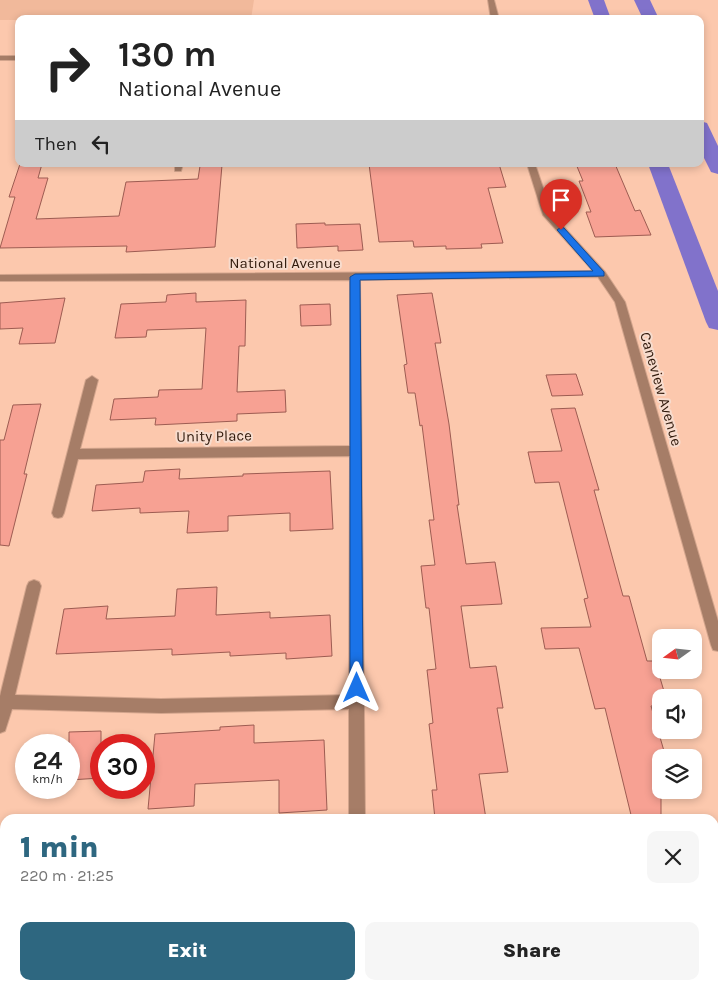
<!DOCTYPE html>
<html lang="en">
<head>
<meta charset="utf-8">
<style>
  :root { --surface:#fff; --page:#f6f6f6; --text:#222; --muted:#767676; --accent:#2e6780 }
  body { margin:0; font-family:Karla,sans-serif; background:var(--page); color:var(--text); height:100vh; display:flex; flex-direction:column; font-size:19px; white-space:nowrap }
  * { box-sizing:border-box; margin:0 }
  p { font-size:16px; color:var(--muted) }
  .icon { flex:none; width:28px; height:28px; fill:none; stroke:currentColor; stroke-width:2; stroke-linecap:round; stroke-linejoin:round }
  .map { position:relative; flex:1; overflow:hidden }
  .side { position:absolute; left:0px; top:814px; width:719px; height:176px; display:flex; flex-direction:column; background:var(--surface); border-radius:15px 15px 0 0; box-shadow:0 2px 8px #0003 }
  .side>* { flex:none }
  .top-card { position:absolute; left:15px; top:15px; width:689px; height:152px; border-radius:10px; box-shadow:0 2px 8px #0003; background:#fff; color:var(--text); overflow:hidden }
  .needle { width:32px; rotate:255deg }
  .fabs { position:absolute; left:652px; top:629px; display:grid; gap:10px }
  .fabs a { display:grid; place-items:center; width:50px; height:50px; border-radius:10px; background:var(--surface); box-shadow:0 2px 8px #0003; font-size:25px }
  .speed { position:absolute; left:15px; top:734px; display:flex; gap:10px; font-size:25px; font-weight:700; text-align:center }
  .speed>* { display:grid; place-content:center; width:65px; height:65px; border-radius:50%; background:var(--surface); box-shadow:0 2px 8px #0003; line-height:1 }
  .speed small { font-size:12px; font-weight:400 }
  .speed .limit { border:8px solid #d22; background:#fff; color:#111 }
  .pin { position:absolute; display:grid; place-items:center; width:42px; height:42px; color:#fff; margin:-51px -21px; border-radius:50% 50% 50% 0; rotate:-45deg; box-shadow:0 0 5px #0007 }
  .pin .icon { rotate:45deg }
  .me { position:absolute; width:55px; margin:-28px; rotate:0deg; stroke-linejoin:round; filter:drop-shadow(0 0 4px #0008) }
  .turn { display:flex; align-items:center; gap:18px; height:105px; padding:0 20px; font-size:22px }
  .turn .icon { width:65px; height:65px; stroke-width:2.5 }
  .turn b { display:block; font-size:35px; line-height:42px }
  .then { display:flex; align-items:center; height:48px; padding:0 20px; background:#0003; gap:10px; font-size:19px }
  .round { display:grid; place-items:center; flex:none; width:52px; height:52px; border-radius:10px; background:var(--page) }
  .headline { display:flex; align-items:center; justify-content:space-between; height:85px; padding:0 20px }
  h1 { font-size:30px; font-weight:800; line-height:38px; color:var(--accent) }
  .primary-button { display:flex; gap:10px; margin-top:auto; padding:10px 20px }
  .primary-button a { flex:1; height:58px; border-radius:10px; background:var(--accent); color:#fff; font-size:20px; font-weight:800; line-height:58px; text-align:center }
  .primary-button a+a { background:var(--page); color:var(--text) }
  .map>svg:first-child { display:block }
</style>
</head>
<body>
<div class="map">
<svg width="718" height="989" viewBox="0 0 718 989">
  <rect width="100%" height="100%" fill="#fcc8ad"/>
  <!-- built -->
  <polygon fill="#f1b99b" points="0,0 254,0 251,19 0,20"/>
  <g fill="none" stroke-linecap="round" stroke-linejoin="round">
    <!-- canal -->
    <g fill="#8172cb" fill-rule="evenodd">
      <polygon points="588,0 604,0 611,19 595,19"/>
      <polygon points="634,0 650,0 659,19 643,19"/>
      <polygon points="700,121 707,123 718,146 718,174 711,172 700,150"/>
      <polygon points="648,164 668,164 718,291 718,330 709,328 706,322"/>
    </g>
  </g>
  <!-- building -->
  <g fill="#f7a193" stroke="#9d5c52">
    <polygon points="20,164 42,164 38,178 48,178 36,219 119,216 126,182 198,179 200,166 222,165 215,247 126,252 127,246 0,248 15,197 9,197"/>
    <polygon points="369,164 499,164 506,187 488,188 503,243 481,244 482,248 446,249 446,246 414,247 413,241 379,242"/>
    <polygon points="576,164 615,164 635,211 640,210 651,235 595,237 586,212 591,212 579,181 583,181"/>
    <polygon points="325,223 325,225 360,224 363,250 338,251 338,246 297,248 296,224"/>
    <polygon points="196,293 196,302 246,300 245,346 239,346 237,392 285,390 286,412 237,414 237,421 155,425 156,418 110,420 114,399 158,397 159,390 202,389 206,328 147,330 146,337 115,338 121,304 166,302 167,295"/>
    <polygon points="432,293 441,343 435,343 449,424 459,505 457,505 466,564 495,562 502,604 461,606 470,668 496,666 503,708 497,708 508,772 479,774 486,819 435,819 432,790 437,790 429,724 433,723 427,670 436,669 429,608 426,608 421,566 435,565 429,520 434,520 422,425 420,426 415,393 408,393 404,365 407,364 397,295"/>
    <polygon points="65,298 55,343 19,344 23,328 0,329 0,303"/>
    <polygon points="330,304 331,325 301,326 300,305"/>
    <polygon points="576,374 583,395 552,396 546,375"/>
    <polygon points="41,404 24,474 27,474 9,546 0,545 0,440 4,440 13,405"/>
    <polygon points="575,408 599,490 594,490 623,596 629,596 647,661 655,661 666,698 661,698 661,705 651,706 666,758 661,758 661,819 632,819 605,708 595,709 579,648 545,649 541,628 591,627 584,599 588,598 559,482 535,483 528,452 562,451 551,409"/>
    <polygon points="180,469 179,479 243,476 243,474 330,471 333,529 290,531 290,513 228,516 228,531 187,533 189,511 140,513 140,508 92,511 96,485 143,482 145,471"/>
    <polygon points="217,587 216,615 270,612 270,618 330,615 332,656 286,659 286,653 230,656 230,652 172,655 172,649 56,654 64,609 108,606 106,619 175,616 177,589"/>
    <polygon points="254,725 254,743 324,740 327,810 279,813 279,780 195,784 194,806 148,809 155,734 220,730 220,727"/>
    <polygon points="101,731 101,778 69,780 69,732"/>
  </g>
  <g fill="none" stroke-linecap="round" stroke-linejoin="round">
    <defs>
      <g id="minor">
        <polygon points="488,0 494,0 499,19 491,19"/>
        <rect x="0" y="56" width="19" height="4"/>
        <polygon points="175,164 183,164 181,171 175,171"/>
        <polygon points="527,164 535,164 552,214 605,272 625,302 718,621 718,651 713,650 711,645 615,302 598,277 360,280 365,819 349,819 349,709 161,713 12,709 5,731 0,733 0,696 27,586 29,582 34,580 39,582 41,586 15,695 161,699 349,695 350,456 78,459 64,513 62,517 58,518 54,517 52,513 86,380 92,376 98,380 80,449 350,446 350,280 0,281 0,275 593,271 543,215"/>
        <rect x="349" y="985" width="18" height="4"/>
      </g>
    </defs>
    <!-- minor casing -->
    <use href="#minor" stroke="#d3a58d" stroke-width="2"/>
    <!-- minor -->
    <use href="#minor" fill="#a67d67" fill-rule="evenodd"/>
  </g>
  <!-- route -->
  <polygon fill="#1a73e8" stroke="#114b97" points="561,227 564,228 604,272 604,276 360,280 363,688 361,693 357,695 352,693 350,688 350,277 355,274 593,271 558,231 557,230"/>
  <g text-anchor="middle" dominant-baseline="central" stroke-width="4" stroke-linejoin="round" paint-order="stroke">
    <!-- street labels -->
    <g font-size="15" fill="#311a0c" stroke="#f7dcce">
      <text x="285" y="263">National Avenue</text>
      <text transform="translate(661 389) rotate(74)">Caneview Avenue</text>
      <text transform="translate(214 436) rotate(-1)">Unity Place</text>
    </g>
  </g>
</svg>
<div class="fabs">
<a><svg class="needle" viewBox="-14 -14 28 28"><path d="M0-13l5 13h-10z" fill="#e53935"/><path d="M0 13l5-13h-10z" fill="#767676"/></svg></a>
<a><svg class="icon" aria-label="sound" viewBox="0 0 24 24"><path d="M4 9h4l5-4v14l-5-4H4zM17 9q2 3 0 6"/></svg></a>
<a><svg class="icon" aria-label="layers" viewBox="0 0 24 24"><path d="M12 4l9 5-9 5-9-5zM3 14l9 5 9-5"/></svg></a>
</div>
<div class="speed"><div>24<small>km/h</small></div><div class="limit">30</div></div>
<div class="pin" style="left:561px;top:230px;background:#d93025"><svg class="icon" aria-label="arrive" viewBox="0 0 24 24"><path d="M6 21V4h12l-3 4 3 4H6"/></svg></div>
<svg class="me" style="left:357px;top:688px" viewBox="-20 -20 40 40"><path d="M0-17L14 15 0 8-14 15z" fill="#1a73e8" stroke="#fff" stroke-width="4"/></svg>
<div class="top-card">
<div class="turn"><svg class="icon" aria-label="right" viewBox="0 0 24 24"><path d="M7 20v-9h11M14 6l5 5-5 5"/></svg><div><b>130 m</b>National Avenue</div></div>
<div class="then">Then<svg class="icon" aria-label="left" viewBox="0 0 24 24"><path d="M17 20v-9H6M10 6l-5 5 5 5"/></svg></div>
</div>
<section class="side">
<div class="headline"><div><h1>1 min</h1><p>220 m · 21:25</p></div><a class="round"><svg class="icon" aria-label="close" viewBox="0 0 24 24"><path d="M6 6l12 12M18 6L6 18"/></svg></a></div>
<div class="primary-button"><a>Exit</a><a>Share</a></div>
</section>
</div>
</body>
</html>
